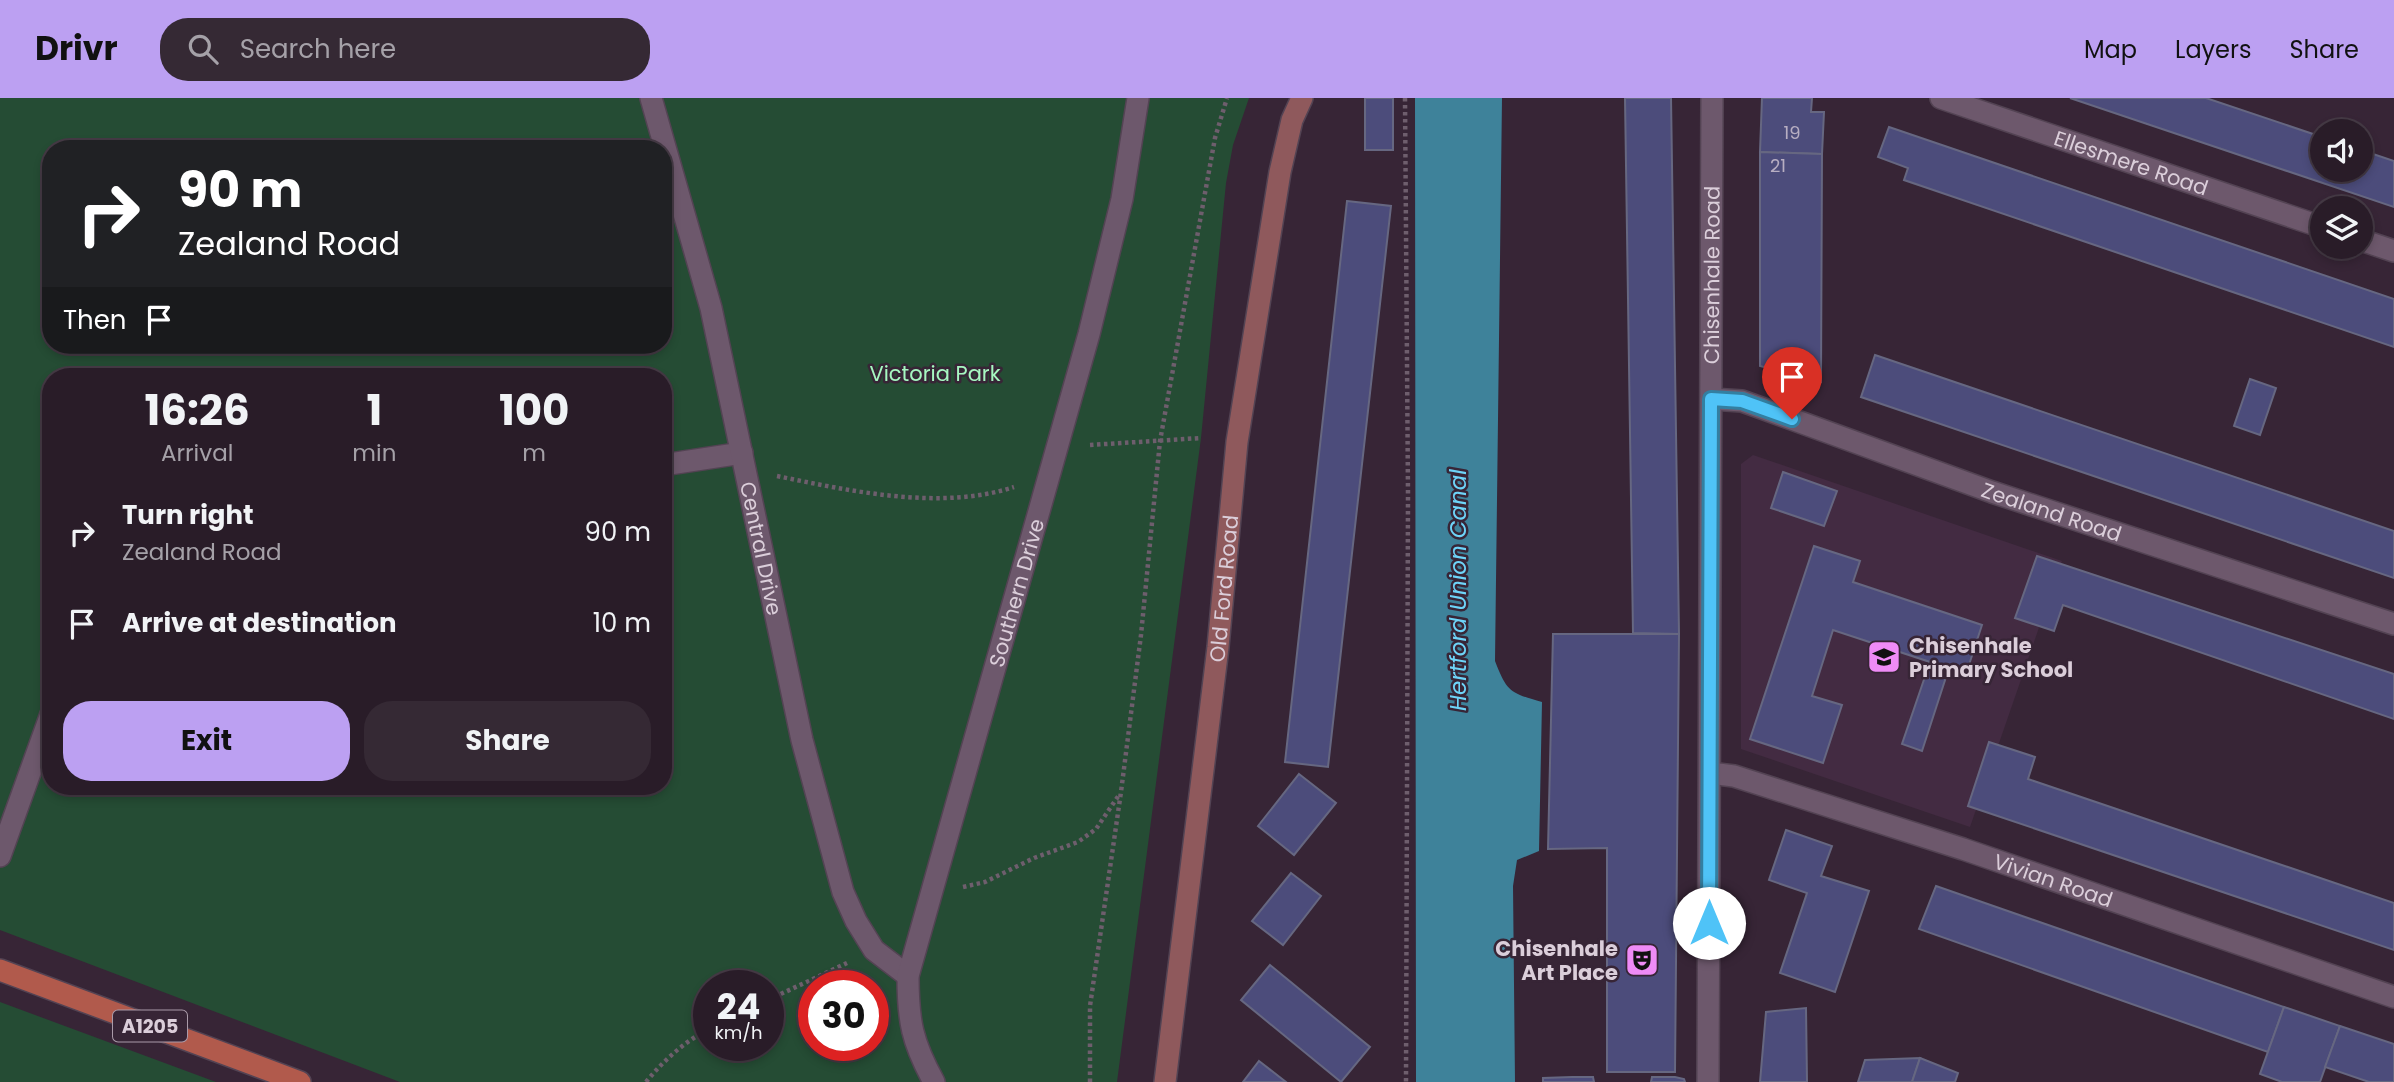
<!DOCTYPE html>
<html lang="en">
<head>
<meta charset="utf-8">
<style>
  :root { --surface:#291c28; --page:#352934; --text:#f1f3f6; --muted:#a5a1a8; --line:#453a45; --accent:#bca0f2 }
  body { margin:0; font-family:Poppins,sans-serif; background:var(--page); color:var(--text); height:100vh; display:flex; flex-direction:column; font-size:26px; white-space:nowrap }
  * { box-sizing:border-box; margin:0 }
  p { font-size:23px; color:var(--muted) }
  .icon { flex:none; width:38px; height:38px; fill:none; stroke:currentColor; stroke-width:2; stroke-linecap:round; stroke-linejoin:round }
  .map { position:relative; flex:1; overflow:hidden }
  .side { position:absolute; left:42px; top:270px; width:630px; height:427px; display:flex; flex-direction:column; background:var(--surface); border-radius:28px; box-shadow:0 4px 10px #0003,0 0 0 2px var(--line) }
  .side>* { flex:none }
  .hud { position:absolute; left:42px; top:42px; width:630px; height:214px; border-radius:28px; box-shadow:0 4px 10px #0003,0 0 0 2px var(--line); background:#202124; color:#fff; overflow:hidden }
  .fabs { position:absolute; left:2310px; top:21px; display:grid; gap:14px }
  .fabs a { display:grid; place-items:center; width:63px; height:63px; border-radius:50%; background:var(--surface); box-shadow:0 4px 10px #0003,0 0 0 2px var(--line); font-size:35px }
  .speed { position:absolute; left:693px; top:872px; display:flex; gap:14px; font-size:35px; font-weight:700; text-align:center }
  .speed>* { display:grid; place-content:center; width:91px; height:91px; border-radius:50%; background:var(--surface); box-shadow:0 4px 10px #0003,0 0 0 2px var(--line); line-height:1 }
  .speed small { font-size:18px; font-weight:400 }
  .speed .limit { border:10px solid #d22; background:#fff; color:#111 }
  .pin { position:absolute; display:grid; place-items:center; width:60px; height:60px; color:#fff; margin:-72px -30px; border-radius:50% 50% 50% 0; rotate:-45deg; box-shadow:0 0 7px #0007 }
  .pin .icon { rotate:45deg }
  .me { position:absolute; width:77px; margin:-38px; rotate:0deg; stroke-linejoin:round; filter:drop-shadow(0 0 5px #0008) }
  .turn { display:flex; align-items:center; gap:24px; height:147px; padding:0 21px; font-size:32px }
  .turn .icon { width:91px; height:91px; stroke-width:2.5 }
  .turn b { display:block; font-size:49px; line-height:60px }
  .then { display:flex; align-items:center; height:66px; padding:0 21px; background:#0003; gap:14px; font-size:26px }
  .eta { display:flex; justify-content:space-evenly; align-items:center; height:119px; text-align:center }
  .eta b { font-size:42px; font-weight:700; line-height:49px }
  .primary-button { display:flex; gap:14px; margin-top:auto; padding:14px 21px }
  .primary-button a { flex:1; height:80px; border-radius:28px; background:var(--accent); color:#111; font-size:28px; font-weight:700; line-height:80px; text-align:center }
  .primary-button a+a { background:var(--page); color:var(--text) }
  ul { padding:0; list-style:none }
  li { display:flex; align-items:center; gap:21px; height:91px; padding:0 21px }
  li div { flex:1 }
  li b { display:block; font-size:26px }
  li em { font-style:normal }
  header { display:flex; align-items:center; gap:42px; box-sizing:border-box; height:98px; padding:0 35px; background:var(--accent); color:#111 }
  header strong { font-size:33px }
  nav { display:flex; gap:38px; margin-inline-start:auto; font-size:24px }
  .search { width:490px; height:63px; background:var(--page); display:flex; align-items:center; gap:18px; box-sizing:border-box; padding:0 24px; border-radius:28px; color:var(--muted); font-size:26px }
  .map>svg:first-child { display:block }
</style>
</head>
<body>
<header>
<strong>Drivr</strong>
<div class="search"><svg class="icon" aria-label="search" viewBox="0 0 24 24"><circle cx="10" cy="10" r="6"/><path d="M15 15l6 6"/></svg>Search here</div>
<nav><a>Map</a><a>Layers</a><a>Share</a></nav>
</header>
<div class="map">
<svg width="2394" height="984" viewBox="0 0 2394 984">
  <rect width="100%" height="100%" fill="#372536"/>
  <!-- built -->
  <polygon fill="#432b42" points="1753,357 2062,463 1970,729 1741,651 1741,366"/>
  <!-- green -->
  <g fill="#254c34" fill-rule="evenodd">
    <path d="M0,0h1249l-16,47 -7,38 -25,255 -84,644h-717l-400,-152zM51,51h612v196h-612zM51,278h612v410h-612zM709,887h59v60h-59zM814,887h59v60h-59z"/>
    <polygon points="0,904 216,984 0,984"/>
  </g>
  <!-- water -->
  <path fill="#3e829a" d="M1415,0h87l-7,563c12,31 15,32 47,41l-3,149 -22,9 -4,26 2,196h-99z"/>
  <!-- building -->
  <g fill="#4c4c7b" stroke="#666781" stroke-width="2">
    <rect x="1365" y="0" width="28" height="52"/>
    <polygon points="1625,0 1671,0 1679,536 1633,535"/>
    <polygon points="1762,0 1812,0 1811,14 1824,14 1822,56 1760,54"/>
    <polygon points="2070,0 2206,0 2322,39 2322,72 2361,72 2361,52 2394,63 2394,109"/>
    <polygon points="1889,29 2394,201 2394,249 1904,82 1908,70 1878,59"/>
    <polygon points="1760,54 1822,56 1821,284 1760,268"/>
    <polygon points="1347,103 1391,108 1328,669 1285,664"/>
    <polygon points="1875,257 2394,433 2394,480 1861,299"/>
    <polygon points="2250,281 2276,290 2260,337 2234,328"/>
    <polygon points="1783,374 1837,393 1824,428 1771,410"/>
    <polygon points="1814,448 1860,463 1853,484 1982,527 1965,579 1948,573 1922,653 1902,646 1930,564 1833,532 1812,598 1842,607 1823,665 1750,641"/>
    <polygon points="2037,458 2394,576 2394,621 2063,507 2054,533 2015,520"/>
    <polygon points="1553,536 1679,536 1675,974 1607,974 1607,750 1548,751"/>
    <polygon points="1989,644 2035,659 2028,681 2394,805 2394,852 1968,708"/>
    <polygon points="1299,676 1336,705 1294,757 1258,728"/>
    <polygon points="1786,732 1832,748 1821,778 1869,793 1835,894 1780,875 1807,795 1769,782"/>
    <polygon points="1291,775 1321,798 1283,847 1252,823"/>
    <polygon points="1936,788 2284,909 2268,954 1919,831"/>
    <polygon points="1270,867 1370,949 1341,984 1241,902"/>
    <polygon points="2284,909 2340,928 2320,984 2282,984 2260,976"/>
    <polygon points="1806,910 1807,984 1760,984 1766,914"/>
    <polygon points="2340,928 2394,946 2394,984 2369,984 2325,969"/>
    <polygon points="1920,960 1912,984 1858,984 1865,962"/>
    <polygon points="1920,960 1958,975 1955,984 1912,984"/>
    <polygon points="1259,963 1286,984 1243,984"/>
    <polygon points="1572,979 1593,979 1594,984 1543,984 1543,980"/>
    <polygon points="1652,979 1675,979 1684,981 1685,984 1651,984"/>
  </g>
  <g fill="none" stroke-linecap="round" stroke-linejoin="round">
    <defs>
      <g id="service">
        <polyline points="663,367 742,355"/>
        <polyline points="0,758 51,616"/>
      </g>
      <g id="pedestrian">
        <path id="s1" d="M651,0l60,210 91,432 41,152 13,29 18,29 34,26"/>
        <path id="s2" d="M934,984c-22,-40 -26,-61 -26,-106l181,-642 33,-135 16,-101"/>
      </g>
      <g id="minor">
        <path id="s3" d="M1941,0l381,129"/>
        <polyline points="2361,142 2394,153"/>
        <path id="s4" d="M1711,301l31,2 250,91 402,132"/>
        <path id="s5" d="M1710,675l24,3 229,73 431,148"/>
        <path id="s6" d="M1708,984l4,-984"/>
      </g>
      <g id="secondary">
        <path id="s7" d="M1165,984l53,-435 19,-205 43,-270 12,-52 10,-22"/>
      </g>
      <polyline id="primary" points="0,872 300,984"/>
    </defs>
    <!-- service casing -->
    <use href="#service" stroke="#534353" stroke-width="24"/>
    <!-- pedestrian casing -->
    <use href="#pedestrian" stroke="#534353" stroke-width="24"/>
    <!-- minor casing -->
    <use href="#minor" stroke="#534353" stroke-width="24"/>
    <!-- secondary casing -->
    <use href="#secondary" stroke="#534353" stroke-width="24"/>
    <!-- primary casing -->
    <use href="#primary" stroke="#534353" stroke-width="24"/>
    <!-- path -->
    <g stroke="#6e5e6d" stroke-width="4.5" stroke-dasharray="3.5 3.5" stroke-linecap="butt">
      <polyline points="1405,0 1408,396 1406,984"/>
      <polyline points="1090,347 1201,340"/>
      <path d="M777,378c73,15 164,35 237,11"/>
      <polyline points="963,789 985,784 1034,760 1078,744 1096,731 1119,697"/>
      <polyline points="768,902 847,865"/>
      <path d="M646,984c18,-22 38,-40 63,-53"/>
      <polyline points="1090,984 1090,908 1121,694 1141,537 1160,343 1215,40 1227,0"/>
    </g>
    <!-- service -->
    <use href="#service" stroke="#6d586c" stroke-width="21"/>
    <!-- pedestrian -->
    <use href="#pedestrian" stroke="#6d586c" stroke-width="21"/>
    <!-- minor -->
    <use href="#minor" stroke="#6d586c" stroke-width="21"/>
    <!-- secondary -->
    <use href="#secondary" stroke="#8f595c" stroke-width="21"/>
    <!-- primary -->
    <use href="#primary" stroke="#b15a4c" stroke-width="21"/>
  </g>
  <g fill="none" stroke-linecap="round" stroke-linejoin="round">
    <defs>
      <polyline id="route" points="1709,825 1711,301 1742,303 1792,321"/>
    </defs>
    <!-- route casing -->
    <use href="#route" stroke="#337fa1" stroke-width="18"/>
    <!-- route -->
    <use href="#route" stroke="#4fc3f7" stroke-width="12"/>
  </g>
  <!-- icons -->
  <defs>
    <symbol id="school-square" viewBox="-11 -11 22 22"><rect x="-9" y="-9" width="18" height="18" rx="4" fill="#ef8bf6" stroke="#372536"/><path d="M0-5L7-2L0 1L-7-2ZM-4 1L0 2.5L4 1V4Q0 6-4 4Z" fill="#111"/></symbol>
    <symbol id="theatre-square" viewBox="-11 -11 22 22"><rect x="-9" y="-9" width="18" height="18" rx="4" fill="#ef8bf6" stroke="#372536"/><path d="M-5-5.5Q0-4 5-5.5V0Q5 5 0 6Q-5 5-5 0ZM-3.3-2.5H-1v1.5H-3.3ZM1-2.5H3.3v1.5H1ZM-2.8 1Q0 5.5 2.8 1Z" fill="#111"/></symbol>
  </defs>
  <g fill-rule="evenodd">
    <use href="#school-square" x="1865" y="540" width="38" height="38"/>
    <use href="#theatre-square" x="1623" y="843" width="38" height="38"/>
  </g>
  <g text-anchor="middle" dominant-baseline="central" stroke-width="5" stroke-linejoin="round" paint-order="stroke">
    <!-- number labels -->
    <g font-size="18" fill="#b7aec2">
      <text x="1792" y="34">19</text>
      <text x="1778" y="67">21</text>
    </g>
    <!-- shield labels -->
    <rect fill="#372536" stroke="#aa9ba9" stroke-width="2" x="113" y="912.5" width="74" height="31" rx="5"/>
    <g font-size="19" font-weight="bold" fill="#dbceda">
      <text x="150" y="928">A1205</text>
    </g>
    <!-- street labels -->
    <g font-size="21" fill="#dbceda" stroke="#372536">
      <text stroke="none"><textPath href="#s3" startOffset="201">Ellesmere Road</textPath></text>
      <text stroke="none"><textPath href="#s6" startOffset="807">Chisenhale Road</textPath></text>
      <text stroke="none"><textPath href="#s4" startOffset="360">Zealand Road</textPath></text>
      <text stroke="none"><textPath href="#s1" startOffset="464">Central Drive</textPath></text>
      <text stroke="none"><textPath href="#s7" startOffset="497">Old Ford Road</textPath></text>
      <text stroke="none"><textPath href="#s2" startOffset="509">Southern Drive</textPath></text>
      <text stroke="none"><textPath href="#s5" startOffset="360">Vivian Road</textPath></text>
    </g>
    <!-- park labels -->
    <g font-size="21" fill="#a6f7c1" stroke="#372536">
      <text x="935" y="275">Victoria Park</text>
    </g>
    <!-- poi labels -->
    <g font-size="21" font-weight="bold" fill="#dbceda" stroke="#372536" text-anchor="start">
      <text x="1909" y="547">Chisenhale<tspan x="1909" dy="24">Primary School</tspan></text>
      <text x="1618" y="850" text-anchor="end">Chisenhale<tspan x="1618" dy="24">Art Place</tspan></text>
    </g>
    <!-- water labels -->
    <g font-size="23" font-style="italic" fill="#6ed4f8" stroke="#372536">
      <text transform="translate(1458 492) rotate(-90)">Hertford Union Canal</text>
    </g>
  </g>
</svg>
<div class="fabs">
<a><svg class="icon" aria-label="sound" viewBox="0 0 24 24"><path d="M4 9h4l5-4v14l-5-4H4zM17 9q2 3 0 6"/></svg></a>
<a><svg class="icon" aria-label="layers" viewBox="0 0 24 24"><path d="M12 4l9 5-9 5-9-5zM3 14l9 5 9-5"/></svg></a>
</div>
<div class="speed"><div>24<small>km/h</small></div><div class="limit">30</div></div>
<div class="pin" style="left:1792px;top:321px;background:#d93025"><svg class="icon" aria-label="arrive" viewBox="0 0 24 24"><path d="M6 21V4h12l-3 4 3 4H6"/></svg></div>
<svg class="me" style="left:1709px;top:825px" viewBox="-20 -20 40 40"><circle r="19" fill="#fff"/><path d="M0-13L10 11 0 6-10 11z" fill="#4fc3f7"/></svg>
<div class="hud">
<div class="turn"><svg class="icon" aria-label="right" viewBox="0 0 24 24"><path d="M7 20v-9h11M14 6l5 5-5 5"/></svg><div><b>90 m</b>Zealand Road</div></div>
<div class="then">Then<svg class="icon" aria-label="arrive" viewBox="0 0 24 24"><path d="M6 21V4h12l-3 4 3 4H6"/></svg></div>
</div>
<section class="side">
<div class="eta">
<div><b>16:26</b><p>Arrival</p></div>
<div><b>1</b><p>min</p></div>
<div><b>100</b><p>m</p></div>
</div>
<ul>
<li><svg class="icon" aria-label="right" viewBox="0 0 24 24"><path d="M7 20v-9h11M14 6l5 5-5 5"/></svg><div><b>Turn right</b><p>Zealand Road</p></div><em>90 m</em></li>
<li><svg class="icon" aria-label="arrive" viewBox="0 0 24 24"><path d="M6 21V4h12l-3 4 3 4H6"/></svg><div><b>Arrive at destination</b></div><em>10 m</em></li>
</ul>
<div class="primary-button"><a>Exit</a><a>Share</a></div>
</section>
</div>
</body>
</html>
